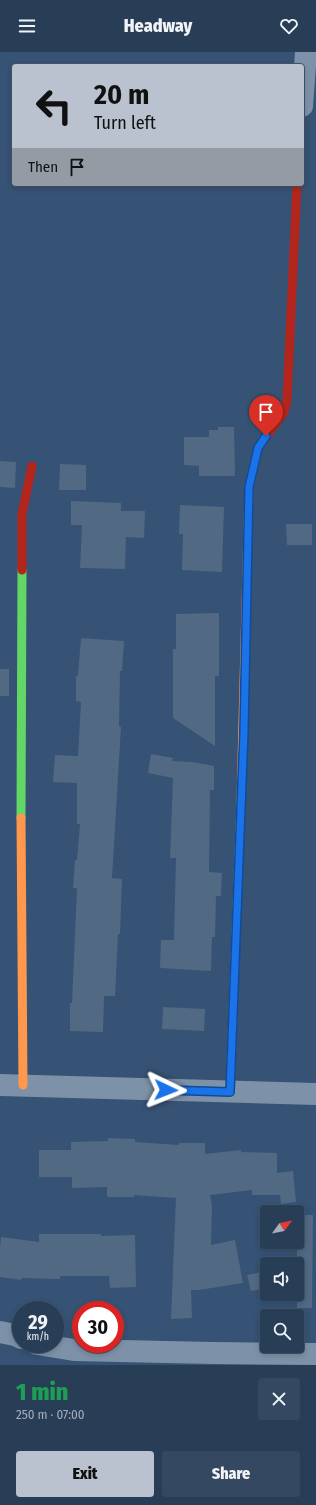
<!DOCTYPE html>
<html lang="en">
<head>
<meta charset="utf-8">
<style>
  :root { --surface:#283e57; --page:#344961; --text:#f1f3f6; --muted:#a5aeba; --line:#44576d; --accent:#b9c2ce }
  body { margin:0; font-family:"Fira Sans Condensed",sans-serif; background:var(--page); color:var(--text); height:100vh; display:flex; flex-direction:column; font-size:15px; white-space:nowrap }
  * { box-sizing:border-box; margin:0 }
  p { font-size:13px; color:var(--muted) }
  .icon { flex:none; width:22px; height:22px; fill:none; stroke:currentColor; stroke-width:2; stroke-linecap:round; stroke-linejoin:round }
  .map { position:relative; height:1313px; overflow:hidden }
  .panel { display:flex; flex-direction:column; background:var(--surface); flex:1 }
  .panel>* { flex:none }
  .top-card { position:absolute; left:12px; top:12px; width:292px; height:122px; border-radius:4px; box-shadow:0 2px 6px #0003,0 0 0 1px var(--line); background:#b9c2ce; color:#111; overflow:hidden }
  .needle { width:26px; rotate:57deg }
  .tools { position:absolute; left:260px; top:1153px; display:grid; gap:8px }
  .tools a { display:grid; place-items:center; width:44px; height:44px; border-radius:4px; background:var(--surface); box-shadow:0 2px 6px #0003,0 0 0 1px var(--line); font-size:20px }
  .speed { position:absolute; left:12px; top:1249px; display:flex; gap:8px; font-size:20px; font-weight:700; text-align:center }
  .speed>* { display:grid; place-content:center; width:52px; height:52px; border-radius:50%; background:var(--surface); box-shadow:0 2px 6px #0003,0 0 0 1px var(--line); line-height:1 }
  .speed small { font-size:10px; font-weight:400 }
  .speed .limit { border:6px solid #d22; background:#fff; color:#111 }
  .pin { position:absolute; display:grid; place-items:center; width:34px; height:34px; color:#fff; margin:-41px -17px; border-radius:50% 50% 50% 0; rotate:-45deg; box-shadow:0 0 4px #0007 }
  .pin .icon { rotate:45deg }
  .me { position:absolute; width:44px; margin:-22px; rotate:92deg; stroke-linejoin:round; filter:drop-shadow(0 0 3px #0008) }
  .turn { display:flex; align-items:center; gap:14px; height:84px; padding:0 16px; font-size:18px }
  .turn .icon { width:52px; height:52px; stroke-width:2.5 }
  .turn b { display:block; font-size:28px; line-height:34px }
  .then { display:flex; align-items:center; height:38px; padding:0 16px; background:#0003; gap:8px; font-size:15px }
  .round { display:grid; place-items:center; flex:none; width:42px; height:42px; border-radius:4px; background:var(--page) }
  .overview { display:flex; align-items:center; justify-content:space-between; height:68px; padding:0 16px }
  h1 { font-size:24px; font-weight:800; line-height:30px; color:#1e9e55 }
  .primary-button { display:flex; gap:8px; margin-top:auto; padding:8px 16px }
  .primary-button a { flex:1; height:46px; border-radius:4px; background:var(--accent); color:#111; font-size:16px; font-weight:800; line-height:46px; text-align:center }
  .primary-button a+a { background:var(--page); color:var(--text) }
  header { display:flex; justify-content:space-between; align-items:center; height:52px; padding:0 16px; background:var(--surface); font-size:18px; font-weight:800 }
  .map>svg:first-child { display:block }
</style>
</head>
<body>
<header><svg class="icon" aria-label="menu" viewBox="0 0 24 24"><path d="M4 6h16M4 12h16M4 18h16"/></svg>Headway<svg class="icon" aria-label="heart" viewBox="0 0 24 24"><path d="M12 20l-8-8c-3-5 5-10 8-4 3-6 11-1 8 4z"/></svg></header>
<div class="map">
<svg width="316" height="1313" viewBox="0 0 316 1313">
  <rect width="100%" height="100%" fill="#365274"/>
  <!-- building -->
  <g fill="#526984">
    <polygon points="218,375 234,375 235,424 199,424 199,414 184,413 184,385 209,385 209,378 218,378"/>
    <polygon points="0,409 16,410 15,436 0,435"/>
    <polygon points="60,412 86,413 86,438 59,438"/>
    <polygon points="71,449 121,451 121,459 145,459 144,486 126,485 125,517 80,516 82,473 71,473"/>
    <polygon points="180,453 224,455 222,520 182,518 183,482 179,482"/>
    <polygon points="286,472 312,472 312,493 287,493"/>
    <polygon points="219,561 219,624 215,624 215,694 173,666 173,597 176,597 176,562"/>
    <polygon points="81,586 124,589 122,619 120,619 119,674 121,675 112,826 122,827 120,882 118,882 115,944 104,944 103,980 70,979 70,951 72,951 77,836 73,836 75,808 77,808 80,772 77,772 77,731 53,730 55,703 78,704 81,650 76,649 76,624 78,624"/>
    <rect x="0" y="617" width="9" height="27"/>
    <polygon points="151,702 173,706 172,709 192,710 214,714 214,738 210,738 209,820 222,821 221,844 216,844 215,885 212,885 211,919 160,916 161,888 174,888 176,806 170,806 173,726 148,721"/>
    <polygon points="163,955 205,957 204,979 162,977"/>
    <polygon points="108,1086 135,1087 135,1090 179,1093 179,1091 205,1091 205,1102 241,1098 241,1100 277,1101 277,1121 293,1119 296,1150 281,1152 280,1143 252,1143 252,1138 210,1143 212,1154 211,1193 235,1188 243,1231 199,1238 191,1238 192,1266 171,1267 176,1146 134,1143 134,1145 107,1145 107,1135 72,1136 72,1125 39,1125 39,1098 71,1098 71,1090 108,1089"/>
    <polygon points="297,1163 313,1163 312,1256 297,1256"/>
    <polygon points="39,1182 101,1182 101,1184 135,1183 136,1235 110,1236 109,1224 60,1224 60,1227 22,1226 21,1228 0,1225 0,1195 1,1185 39,1190"/>
    <polygon points="267,1219 267,1236 251,1239 247,1223"/>
  </g>
  <g fill="none" stroke-linecap="round" stroke-linejoin="round">
    <!-- street -->
    <g stroke="#7d92a8" stroke-width="22">
      <polyline points="302,54 306,0"/>
      <polyline points="0,1033 316,1042"/>
      <polyline points="0,1280 15,1283 21,1286"/>
      <polyline points="37,1292 74,1298 213,1301 316,1302"/>
    </g>
    <!-- fast -->
    <g stroke="#63d668" stroke-width="9">
      <polyline points="21,766 22,518"/>
      <polyline points="230,1041 241,748"/>
    </g>
    <!-- slow -->
    <g stroke="#ff974d" stroke-width="9">
      <polyline points="241,748 249,435 256,405"/>
      <polyline points="21,766 23,1033"/>
    </g>
    <!-- jam -->
    <g stroke="#b3261e" stroke-width="9">
      <polyline points="256,405 258,396 284,360 287,348 297,132"/>
      <polyline points="22,518 22,462 32,414"/>
    </g>
  </g>
  <g fill="none" stroke-linecap="round" stroke-linejoin="round">
    <defs>
      <polyline id="route" points="166,1038 230,1040 244,680 249,435 258,396 266,384"/>
    </defs>
    <!-- route casing -->
    <use href="#route" stroke="#114b97" stroke-width="10"/>
    <!-- route -->
    <use href="#route" stroke="#1a73e8" stroke-width="7"/>
  </g>
</svg>
<div class="tools">
<a><svg class="needle" viewBox="-14 -14 28 28"><path d="M0-13l5 13h-10z" fill="#e53935"/><path d="M0 13l5-13h-10z" fill="#a5aeba"/></svg></a>
<a><svg class="icon" aria-label="sound" viewBox="0 0 24 24"><path d="M4 9h4l5-4v14l-5-4H4zM17 9q2 3 0 6"/></svg></a>
<a><svg class="icon" aria-label="search" viewBox="0 0 24 24"><circle cx="10" cy="10" r="6"/><path d="M15 15l6 6"/></svg></a>
</div>
<div class="speed"><div>29<small>km/h</small></div><div class="limit">30</div></div>
<div class="pin" style="left:266px;top:384px;background:#d93025"><svg class="icon" aria-label="arrive" viewBox="0 0 24 24"><path d="M6 21V4h12l-3 4 3 4H6"/></svg></div>
<svg class="me" style="left:166px;top:1038px" viewBox="-20 -20 40 40"><path d="M0-17L14 15 0 8-14 15z" fill="#1a73e8" stroke="#fff" stroke-width="4"/></svg>
<div class="top-card">
<div class="turn"><svg class="icon" aria-label="left" viewBox="0 0 24 24"><path d="M17 20v-9H6M10 6l-5 5 5 5"/></svg><div><b>20 m</b>Turn left</div></div>
<div class="then">Then<svg class="icon" aria-label="arrive" viewBox="0 0 24 24"><path d="M6 21V4h12l-3 4 3 4H6"/></svg></div>
</div>
</div>
<section class="panel">
<div class="overview"><div><h1>1 min</h1><p>250 m · 07:00</p></div><a class="round"><svg class="icon" aria-label="close" viewBox="0 0 24 24"><path d="M6 6l12 12M18 6L6 18"/></svg></a></div>
<div class="primary-button"><a>Exit</a><a>Share</a></div>
</section>
</body>
</html>
